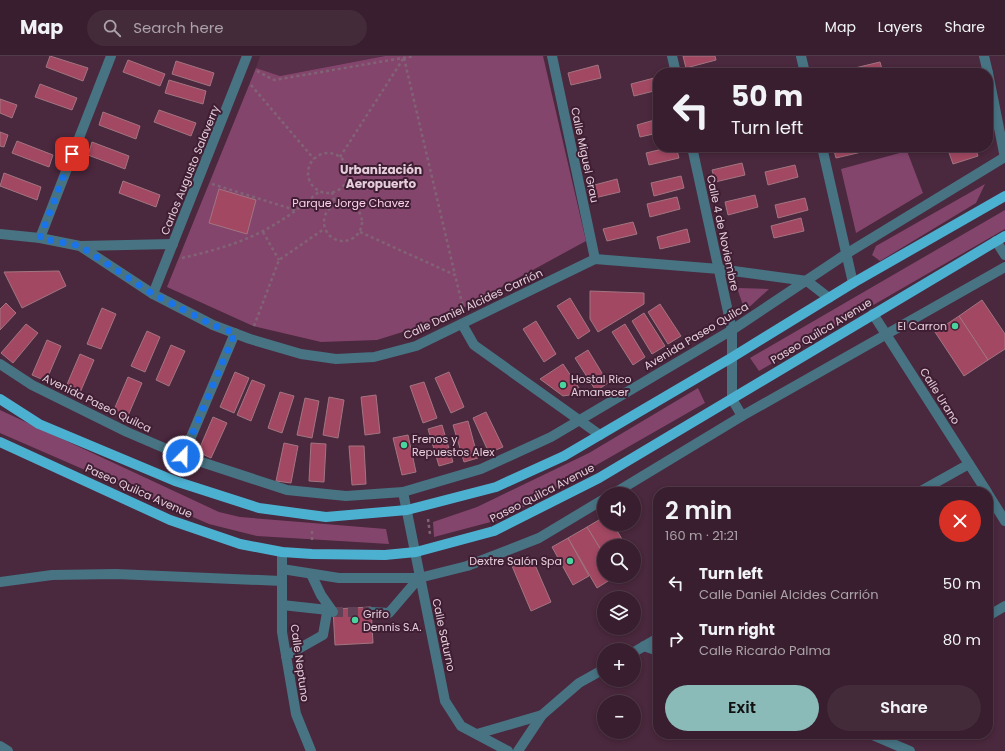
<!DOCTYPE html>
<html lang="en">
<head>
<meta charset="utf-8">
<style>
  :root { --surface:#381e2e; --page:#432b3a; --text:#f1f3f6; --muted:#aba2aa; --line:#523c4a; --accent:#8bbbb9 }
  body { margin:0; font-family:Poppins,sans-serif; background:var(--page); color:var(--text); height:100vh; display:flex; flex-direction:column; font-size:15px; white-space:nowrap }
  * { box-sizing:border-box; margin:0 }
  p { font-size:13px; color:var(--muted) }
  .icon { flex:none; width:22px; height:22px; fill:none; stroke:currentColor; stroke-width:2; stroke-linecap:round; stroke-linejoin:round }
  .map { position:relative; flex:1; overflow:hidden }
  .sheet { position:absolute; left:653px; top:431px; width:340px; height:252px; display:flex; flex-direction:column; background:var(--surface); border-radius:16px; box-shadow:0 2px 6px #0003,0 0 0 1px var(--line) }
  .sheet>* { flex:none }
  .top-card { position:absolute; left:653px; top:12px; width:340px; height:84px; border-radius:16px; box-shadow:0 2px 6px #0003,0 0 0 1px var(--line); background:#381e2e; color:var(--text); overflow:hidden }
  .fabs { position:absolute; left:597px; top:431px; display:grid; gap:8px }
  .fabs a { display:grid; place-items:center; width:44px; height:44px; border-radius:50%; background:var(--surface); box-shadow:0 2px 6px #0003,0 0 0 1px var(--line); font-size:20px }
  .pin { position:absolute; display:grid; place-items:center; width:34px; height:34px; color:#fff; margin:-17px; border-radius:8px; box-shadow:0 2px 6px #0006 }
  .me { position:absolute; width:44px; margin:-22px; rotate:23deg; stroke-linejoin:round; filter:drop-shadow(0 0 3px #0008) }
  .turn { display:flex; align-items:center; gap:14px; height:84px; padding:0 12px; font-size:18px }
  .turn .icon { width:52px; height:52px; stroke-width:2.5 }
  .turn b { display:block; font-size:28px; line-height:34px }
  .round { display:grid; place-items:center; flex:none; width:42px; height:42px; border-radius:21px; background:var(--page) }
  .headline { display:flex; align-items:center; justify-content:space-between; height:68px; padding:0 12px }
  h1 { font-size:24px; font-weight:600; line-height:30px }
  .action { display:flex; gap:8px; margin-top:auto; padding:8px 12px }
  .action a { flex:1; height:46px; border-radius:24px; background:var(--accent); color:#111; font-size:16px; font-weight:600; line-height:46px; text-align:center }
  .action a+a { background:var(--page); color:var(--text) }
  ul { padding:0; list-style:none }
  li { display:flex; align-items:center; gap:12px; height:56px; padding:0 12px }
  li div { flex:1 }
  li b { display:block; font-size:15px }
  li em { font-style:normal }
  header { display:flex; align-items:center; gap:24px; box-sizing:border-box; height:56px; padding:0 20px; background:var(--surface); border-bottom:1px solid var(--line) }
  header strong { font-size:19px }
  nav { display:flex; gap:22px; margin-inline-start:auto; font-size:14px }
  .search { width:280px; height:36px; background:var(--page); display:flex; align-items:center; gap:10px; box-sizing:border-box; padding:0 14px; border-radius:22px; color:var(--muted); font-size:15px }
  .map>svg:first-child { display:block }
</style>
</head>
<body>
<header>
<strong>Map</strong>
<div class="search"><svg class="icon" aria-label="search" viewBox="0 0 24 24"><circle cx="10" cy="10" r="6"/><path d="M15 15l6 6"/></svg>Search here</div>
<nav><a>Map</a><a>Layers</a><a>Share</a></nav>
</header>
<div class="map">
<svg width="1005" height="695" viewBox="0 0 1005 695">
  <rect width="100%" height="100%" fill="#4a283d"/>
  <!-- built -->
  <polygon fill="#593049" points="260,0 385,0 280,20 256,12"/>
  <!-- green -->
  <g fill="#84456d">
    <polygon points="385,0 543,0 586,185 441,264 377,284 321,286 253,270 167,231 256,12 280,20"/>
    <polygon points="907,95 923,137 856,177 841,113"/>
    <polygon points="985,128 976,147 880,205 872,199 876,190"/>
    <polygon points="1005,154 1005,173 759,315 750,302"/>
    <polygon points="737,232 769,233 745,255"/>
    <polygon points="698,332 705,347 502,463 434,481 433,466 477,451 589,397"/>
    <polygon points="0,354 219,456 240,461 386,473 389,488 257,480 209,468 0,377"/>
  </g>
  <!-- building -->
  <g fill="#a24863" stroke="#a27580">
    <polygon points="50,0 88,12 83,25 46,11"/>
    <polygon points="683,0 715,0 716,4 686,12"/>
    <polygon points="128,4 165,18 160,30 123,16"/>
    <polygon points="176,5 214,17 210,30 172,18"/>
    <polygon points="880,6 883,17 834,17"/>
    <polygon points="598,9 601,22 571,29 568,17"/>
    <polygon points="658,21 658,34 634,40 631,28"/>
    <polygon points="169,24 206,35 203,48 165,37"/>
    <polygon points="40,28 77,42 72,54 35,41"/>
    <polygon points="0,43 17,49 12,62 0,57"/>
    <polygon points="159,54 196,67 191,80 154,66"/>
    <polygon points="103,56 140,70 136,83 99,69"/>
    <polygon points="658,63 658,77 640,81 637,69"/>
    <polygon points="0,76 8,79 4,91 0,90"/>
    <polygon points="17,85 53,99 49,111 12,97"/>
    <polygon points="92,86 129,100 125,113 88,99"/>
    <polygon points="671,91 676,91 679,102 649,109 646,97"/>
    <polygon points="833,91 883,91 836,102"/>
    <polygon points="947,91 975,91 978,100 953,108"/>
    <polygon points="742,107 745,119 715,126 712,114"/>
    <polygon points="795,109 798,121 768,129 765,116"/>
    <polygon points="4,117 41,131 37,144 0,130"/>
    <polygon points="681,120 684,132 654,140 651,127"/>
    <polygon points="617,123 620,136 590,143 587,131"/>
    <polygon points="123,125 160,139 156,151 119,137"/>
    <polygon points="219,133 256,144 247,178 209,167"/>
    <polygon points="755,139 758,151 728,159 725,146"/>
    <polygon points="677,141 680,153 650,161 647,148"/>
    <polygon points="805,142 808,154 778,162 775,149"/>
    <polygon points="801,162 804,175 774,182 771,170"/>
    <polygon points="633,166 637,178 607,185 603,173"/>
    <polygon points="687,173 690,186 660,193 657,181"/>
    <polygon points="59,215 66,230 22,252 4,216"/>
    <polygon points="590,235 644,237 644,248 598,276 590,263"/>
    <polygon points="570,242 590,275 578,283 557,250"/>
    <polygon points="982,244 1005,278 1005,293 988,304 959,260"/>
    <polygon points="6,247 16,257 0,274 0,253"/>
    <polygon points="660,248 681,280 668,288 648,256"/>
    <polygon points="102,252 116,258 101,293 87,288"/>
    <polygon points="644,257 665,290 652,298 632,265"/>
    <polygon points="959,260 988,304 964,320 935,276"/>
    <polygon points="536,265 556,298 544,306 523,273"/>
    <polygon points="26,268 38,277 13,307 1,297"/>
    <polygon points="625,268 645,301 633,309 612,276"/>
    <polygon points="147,275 160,281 145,316 131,310"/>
    <polygon points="47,284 61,290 46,325 32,319"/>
    <polygon points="171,289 185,295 169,330 156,324"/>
    <polygon points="588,294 608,327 596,335 575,302"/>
    <polygon points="80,298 94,304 79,339 65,333"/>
    <polygon points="563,308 581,335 576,338 563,340 540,323"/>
    <polygon points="235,316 249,322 234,357 220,351"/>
    <polygon points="449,316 464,351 451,357 435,322"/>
    <polygon points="128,321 142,327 127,362 113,356"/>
    <polygon points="252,324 265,329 251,365 237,359"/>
    <polygon points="424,326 437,362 423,367 410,330"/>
    <polygon points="280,336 294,340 282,377 268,372"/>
    <polygon points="376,339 380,377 365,379 361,341"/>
    <polygon points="329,341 344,344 338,382 323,379"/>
    <polygon points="305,342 319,345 312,382 297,379"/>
    <polygon points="486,356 503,391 489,397 473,362"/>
    <polygon points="213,361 227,367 211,402 198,396"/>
    <polygon points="468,365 478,402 464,406 453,369"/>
    <polygon points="442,369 453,406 439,410 428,373"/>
    <polygon points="408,379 416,416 402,419 393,382"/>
    <polygon points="284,387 298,390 291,427 276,425"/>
    <polygon points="311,387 326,388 324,426 309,425"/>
    <polygon points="349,390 364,390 366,428 352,429"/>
    <polygon points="604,461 604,468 613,468 626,490 604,490 604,499 587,471"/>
    <polygon points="587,471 604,499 604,520 616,520 597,532 568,482"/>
    <polygon points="568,482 589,520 573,529 552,491"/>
    <polygon points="532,502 551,546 531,555 512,510"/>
    <polygon points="371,551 373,587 335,589 333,553"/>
  </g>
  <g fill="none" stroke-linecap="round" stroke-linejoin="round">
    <!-- minor-tunnel -->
    <polyline stroke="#614155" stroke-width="10" stroke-dasharray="10 5" stroke-linecap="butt" points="333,556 371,556"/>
    <!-- path -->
    <g stroke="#816375" stroke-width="2.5" stroke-dasharray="3 3" stroke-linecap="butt">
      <polyline points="404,2 455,219"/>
      <polyline points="257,15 274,24 415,0"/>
      <polyline points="251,29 314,103"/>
      <circle cx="328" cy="117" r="20"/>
      <polyline points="340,101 403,3"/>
      <polyline points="212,128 295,154"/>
      <polyline points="332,136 335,148"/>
      <circle cx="343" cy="166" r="19"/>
      <polyline points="263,176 279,204"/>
      <polyline points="360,176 455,219 463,251"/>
      <path d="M182,202c34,-8 68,-17 98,-37 14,-8 27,-20 40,-30"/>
      <polyline points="254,270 279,204 324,173"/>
      <polyline points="428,463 430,478"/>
      <polyline points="312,484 312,473"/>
    </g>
    <!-- minor -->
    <g stroke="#477383" stroke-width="10">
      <polyline points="552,0 595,203"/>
      <polyline points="672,0 676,17"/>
      <polyline points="801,0 805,17"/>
      <polyline points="984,0 988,17"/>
      <polyline points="988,17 1005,102"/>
      <polyline points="692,91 732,274 732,343 742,360"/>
      <polyline points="822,91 853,227"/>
      <polyline points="0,178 40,182 80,190 153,238 213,269 250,283 301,298 336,303 374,301 416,290 595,203 719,213 807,225 829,242"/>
      <polyline points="40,182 111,0"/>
      <polyline points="996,185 1005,199"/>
      <polyline points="80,190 173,188"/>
      <polyline points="153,238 247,0"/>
      <polyline points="873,258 987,436"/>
      <polyline points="462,268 474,289 600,379"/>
      <polyline points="0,308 32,329 127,376 183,400 287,434 346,440 403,436 481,413 551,381 732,274 846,198 1005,101"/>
      <polyline points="183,400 235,277"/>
      <polyline points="403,436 445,645 461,670 508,695"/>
      <polyline points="919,436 969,408"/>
      <polyline points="613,438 742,360 1005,211"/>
      <polyline points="988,438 1005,465"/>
      <polyline points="282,496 282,576 296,658 311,695"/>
      <polyline points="282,513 339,522 419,522 467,510 539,482 604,443"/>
      <polyline points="311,518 321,539 333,556"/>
      <polyline points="0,526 52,519 116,518 282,525"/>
      <polyline points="282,549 328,554"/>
      <polyline points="371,556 389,557 419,522"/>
      <polyline points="988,560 1005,550"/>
      <polyline points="644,590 658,595"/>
      <polyline points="634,596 658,582"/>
      <polyline points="286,600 323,579 328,551"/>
      <polyline points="477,678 542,659"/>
      <polyline points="870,678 910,695"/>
      <polyline points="0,690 8,695"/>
      <polyline points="518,695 542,659 579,627 604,613"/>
    </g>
    <!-- major -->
    <g stroke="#4cb0d1" stroke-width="10">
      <polyline points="0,343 39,368 175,425 259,452 326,461 407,454 496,431 564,400 731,302 853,227 1005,140"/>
      <polyline points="0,386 170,464 240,488 282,496 312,498 385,499 416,496 494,475 599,422 1005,180"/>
    </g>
  </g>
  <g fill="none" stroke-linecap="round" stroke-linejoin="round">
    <!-- route -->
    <polyline stroke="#1a73e8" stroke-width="7" stroke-dasharray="0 12.6" points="72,98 40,182 80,190 153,238 213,269 235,277 183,400"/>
  </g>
  <!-- markers -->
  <g fill="#49d49d" stroke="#3f1e33" stroke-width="1.5">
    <circle cx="955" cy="270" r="4"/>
    <circle cx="563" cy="329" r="4"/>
    <circle cx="404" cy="389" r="4"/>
    <circle cx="570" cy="505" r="4"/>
    <circle cx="355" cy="564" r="4"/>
  </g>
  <g text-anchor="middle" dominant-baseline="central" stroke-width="4" stroke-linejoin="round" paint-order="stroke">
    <!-- street labels -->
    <g font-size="11" fill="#e5cedb" stroke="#3f1e33">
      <text transform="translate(585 99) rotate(78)">Calle Miguel Grau</text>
      <text transform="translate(190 114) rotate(-68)">Carlos Augusto Salaverry</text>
      <text transform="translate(723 177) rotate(78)">Calle 4 de Noviembre</text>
      <text transform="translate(473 248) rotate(-25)">Calle Daniel Alcides Carrión</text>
      <text transform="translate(821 275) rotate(-31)">Paseo Quilca Avenue</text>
      <text transform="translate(696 280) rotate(-31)">Avenida Paseo Quilca</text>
      <text transform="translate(940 340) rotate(58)">Calle Urano</text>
      <text transform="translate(97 347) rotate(26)">Avenida Paseo Quilca</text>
      <text transform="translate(139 435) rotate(24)">Paseo Quilca Avenue</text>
      <text transform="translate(542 437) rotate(-27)">Paseo Quilca Avenue</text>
      <text transform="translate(444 579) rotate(78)">Calle Saturno</text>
      <text transform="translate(300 607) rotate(82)">Calle Neptuno</text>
    </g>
    <!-- park labels -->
    <g font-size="11" fill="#fed1eb" stroke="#3f1e33">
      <text x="351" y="147">Parque Jorge Chavez</text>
    </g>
    <!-- poi labels -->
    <g font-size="11" fill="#e5cedb" stroke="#3f1e33" text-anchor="start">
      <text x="947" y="270" text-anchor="end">El Carron</text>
      <text x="571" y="323">Hostal Rico<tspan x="571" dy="13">Amanecer</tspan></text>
      <text x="412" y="383">Frenos y<tspan x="412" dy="13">Repuestos Alex</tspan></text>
      <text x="562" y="505" text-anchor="end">Dextre Salón Spa</text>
      <text x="363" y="558">Grifo<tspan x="363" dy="13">Dennis S.A.</tspan></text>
    </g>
    <!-- neighbourhood labels -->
    <g font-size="12" font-weight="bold" fill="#e5cedb" stroke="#3f1e33">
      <text x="381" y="113">Urbanización<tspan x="381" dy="14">Aeropuerto</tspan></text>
    </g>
  </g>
</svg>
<div class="fabs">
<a><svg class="icon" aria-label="sound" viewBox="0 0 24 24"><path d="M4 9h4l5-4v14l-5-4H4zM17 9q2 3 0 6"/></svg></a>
<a><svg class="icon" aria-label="search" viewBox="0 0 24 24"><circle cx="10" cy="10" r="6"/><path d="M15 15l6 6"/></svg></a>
<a><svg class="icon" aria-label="layers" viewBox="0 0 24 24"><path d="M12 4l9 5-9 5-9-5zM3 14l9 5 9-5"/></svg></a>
<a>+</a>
<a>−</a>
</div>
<div class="pin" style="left:72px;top:98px;background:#d93025"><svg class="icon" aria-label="arrive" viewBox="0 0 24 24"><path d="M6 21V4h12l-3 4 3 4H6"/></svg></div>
<svg class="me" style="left:183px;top:400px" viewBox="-20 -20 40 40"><circle r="17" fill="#1a73e8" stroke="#fff" stroke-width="3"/><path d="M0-11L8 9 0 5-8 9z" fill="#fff"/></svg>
<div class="top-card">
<div class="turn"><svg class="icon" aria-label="left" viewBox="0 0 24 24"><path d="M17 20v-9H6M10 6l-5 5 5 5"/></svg><div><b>50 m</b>Turn left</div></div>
</div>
<section class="sheet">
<div class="headline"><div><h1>2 min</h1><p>160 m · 21:21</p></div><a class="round" style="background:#d93025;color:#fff"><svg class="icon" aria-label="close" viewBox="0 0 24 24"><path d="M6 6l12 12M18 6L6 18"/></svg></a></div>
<ul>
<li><svg class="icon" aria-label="left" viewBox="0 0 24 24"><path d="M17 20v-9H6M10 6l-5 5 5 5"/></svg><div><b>Turn left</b><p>Calle Daniel Alcides Carrión</p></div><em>50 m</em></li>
<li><svg class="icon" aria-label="right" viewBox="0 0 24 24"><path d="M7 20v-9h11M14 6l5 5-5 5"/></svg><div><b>Turn right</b><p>Calle Ricardo Palma</p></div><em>80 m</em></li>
</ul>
<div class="action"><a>Exit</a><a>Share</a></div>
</section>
</div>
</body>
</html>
